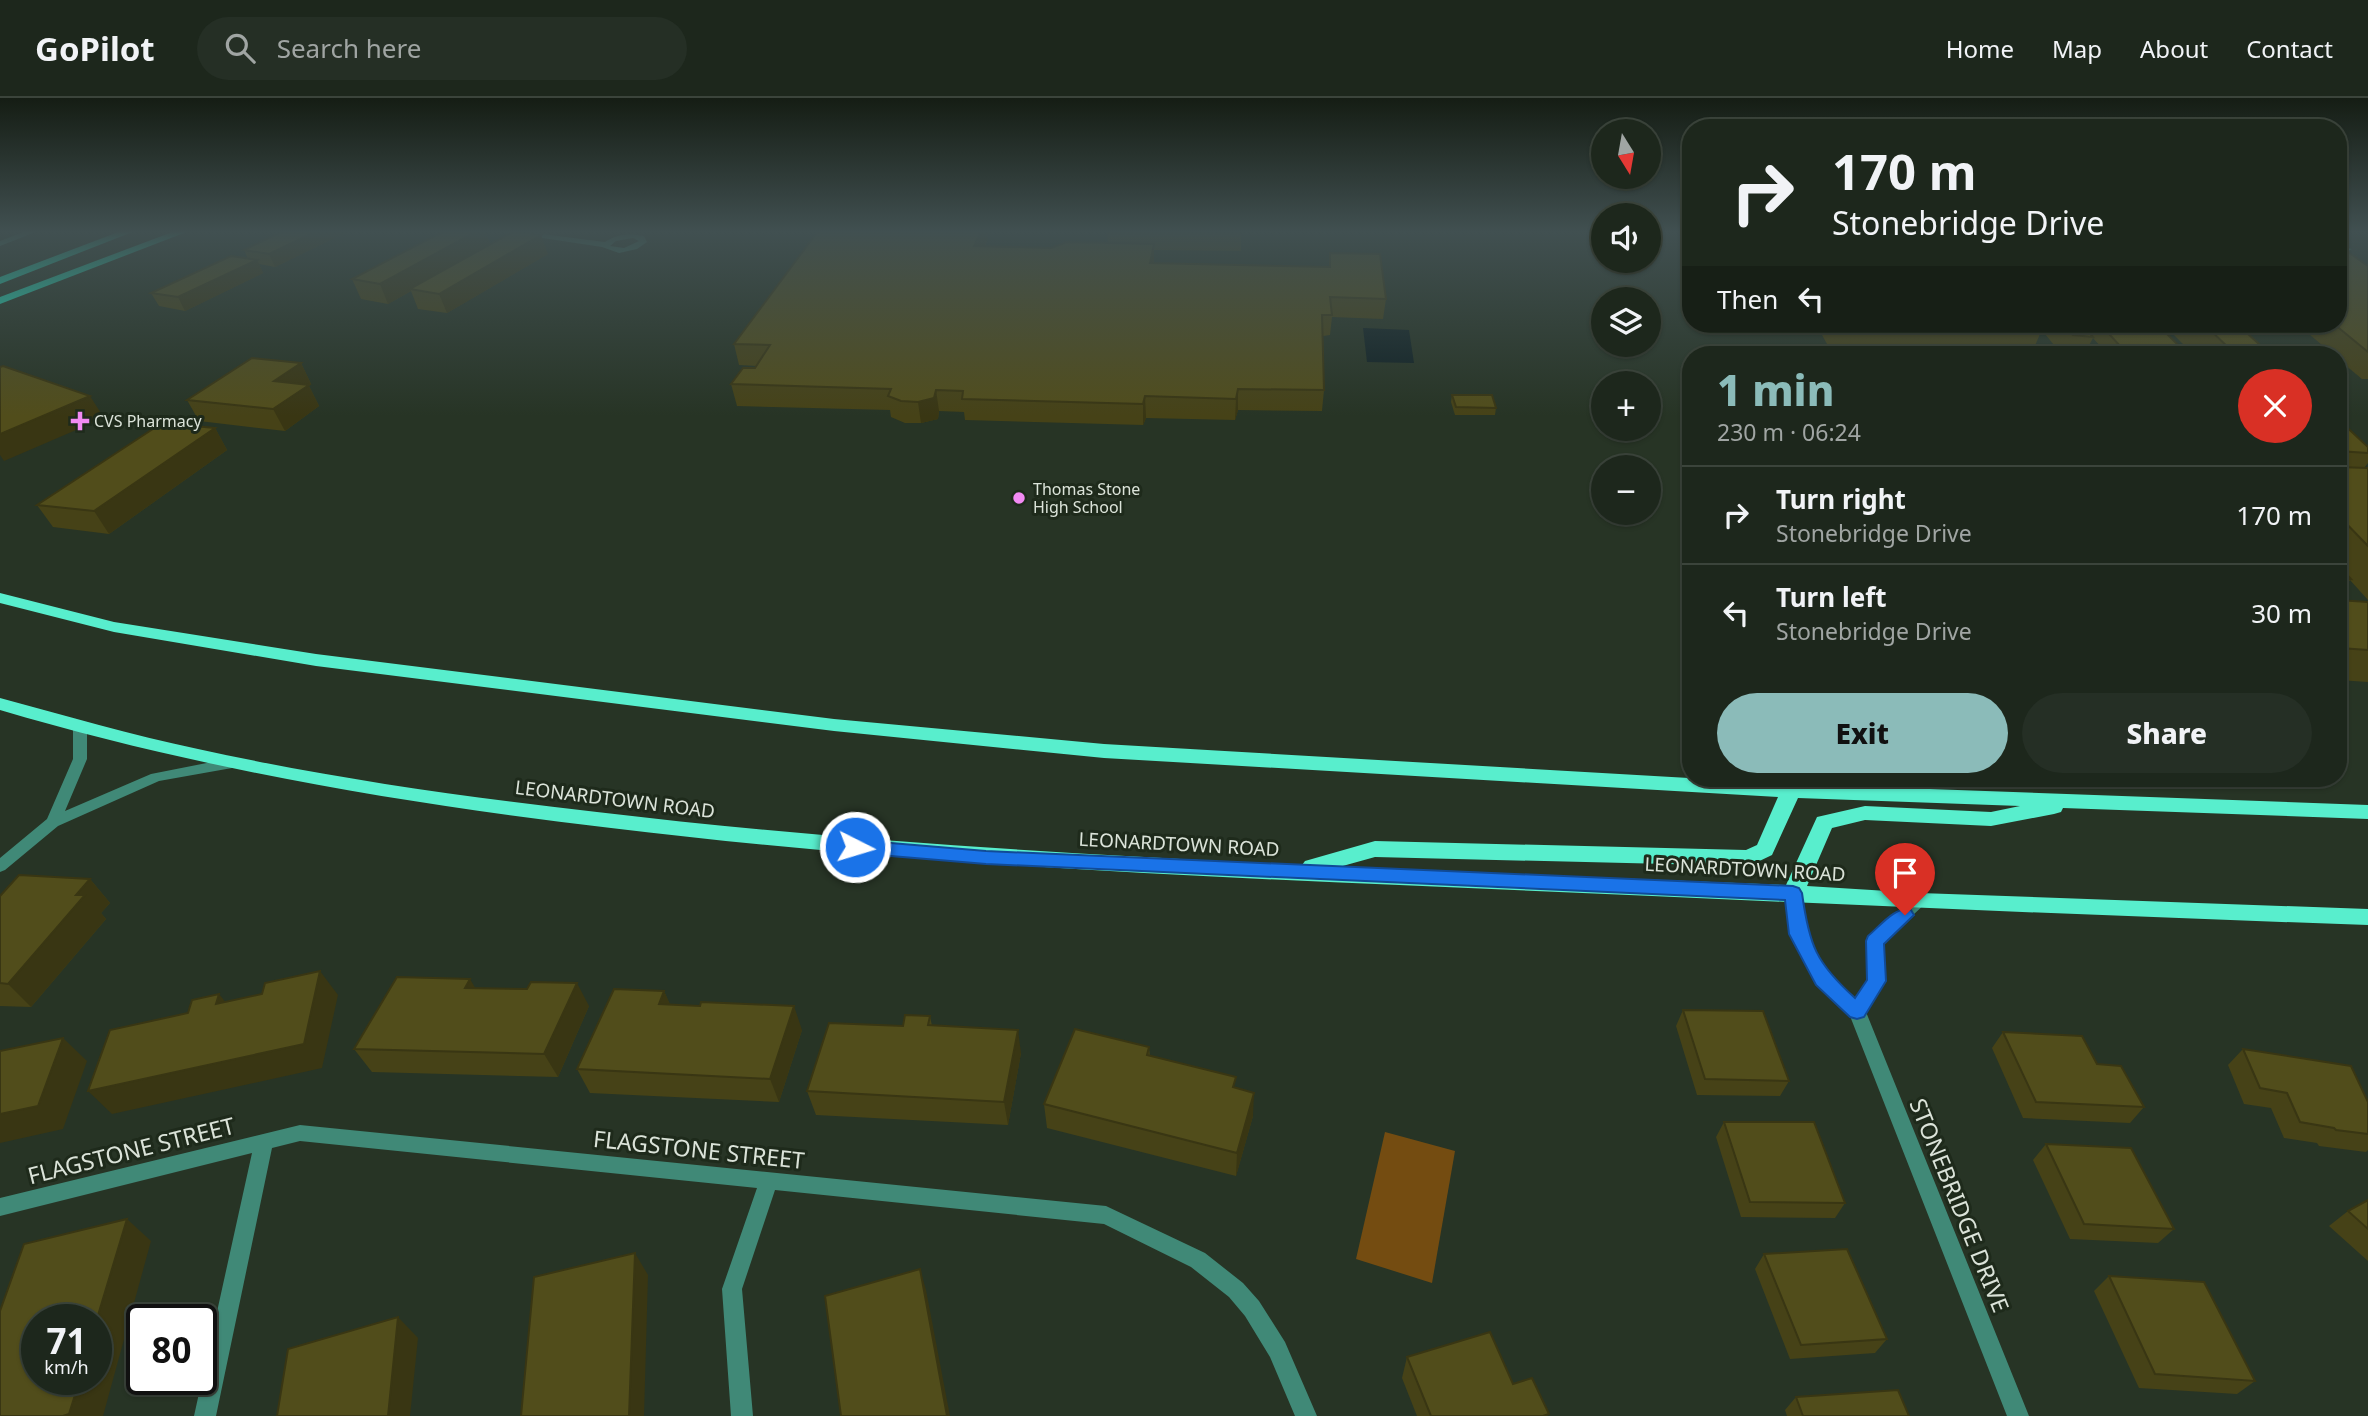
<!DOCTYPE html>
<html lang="en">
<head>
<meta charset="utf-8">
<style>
  :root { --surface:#1d271c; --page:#252f25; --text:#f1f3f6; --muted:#a0a5a3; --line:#3b443b; --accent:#8bbbb9 }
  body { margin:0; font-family:"Noto Sans",sans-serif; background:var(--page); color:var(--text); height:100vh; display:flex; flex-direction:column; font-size:26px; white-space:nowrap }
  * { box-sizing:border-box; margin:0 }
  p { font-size:23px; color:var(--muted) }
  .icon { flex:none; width:38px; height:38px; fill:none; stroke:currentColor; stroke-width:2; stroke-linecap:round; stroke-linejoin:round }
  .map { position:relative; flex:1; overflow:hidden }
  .details { position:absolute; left:1682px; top:248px; width:665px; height:441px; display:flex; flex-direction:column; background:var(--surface); border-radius:28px; box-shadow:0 2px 5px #0004,0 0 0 2px var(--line) }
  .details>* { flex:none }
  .guide { position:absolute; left:1682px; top:21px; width:665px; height:214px; border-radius:28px; box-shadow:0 2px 5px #0004,0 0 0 2px var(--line); background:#1d271c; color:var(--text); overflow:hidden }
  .needle { width:46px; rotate:169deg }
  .buttons { position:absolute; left:1591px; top:21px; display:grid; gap:14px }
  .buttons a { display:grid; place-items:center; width:70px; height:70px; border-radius:50%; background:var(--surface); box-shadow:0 2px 5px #0004,0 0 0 2px var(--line); font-size:35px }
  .speed { position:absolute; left:21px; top:1206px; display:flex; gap:14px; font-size:35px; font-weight:700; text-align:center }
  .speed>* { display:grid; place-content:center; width:91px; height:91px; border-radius:50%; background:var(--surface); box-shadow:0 2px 5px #0004,0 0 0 2px var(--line); line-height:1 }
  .speed small { font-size:18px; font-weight:400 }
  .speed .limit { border:4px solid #111; border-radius:10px; background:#fff; color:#111 }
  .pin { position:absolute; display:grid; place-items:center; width:60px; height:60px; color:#fff; margin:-72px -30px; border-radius:50% 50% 50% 0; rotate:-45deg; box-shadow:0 0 7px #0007 }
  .pin .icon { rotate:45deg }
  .me { position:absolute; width:77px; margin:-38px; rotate:95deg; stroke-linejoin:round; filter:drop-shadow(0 0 5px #0008) }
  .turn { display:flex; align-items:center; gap:24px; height:147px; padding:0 35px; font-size:32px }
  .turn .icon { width:91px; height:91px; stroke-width:2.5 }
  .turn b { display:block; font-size:49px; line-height:60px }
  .then { display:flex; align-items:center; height:66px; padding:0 35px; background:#0003; gap:14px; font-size:26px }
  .round { display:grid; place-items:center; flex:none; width:74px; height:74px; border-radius:37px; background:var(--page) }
  .summary { display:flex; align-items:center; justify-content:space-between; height:119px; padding:0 35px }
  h1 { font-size:42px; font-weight:800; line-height:52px; color:var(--accent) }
  .cta { display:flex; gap:14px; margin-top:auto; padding:14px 35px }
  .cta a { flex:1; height:80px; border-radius:42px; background:var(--accent); color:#111; font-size:28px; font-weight:800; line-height:80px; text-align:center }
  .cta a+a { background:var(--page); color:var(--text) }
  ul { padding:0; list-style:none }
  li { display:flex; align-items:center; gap:21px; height:98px; padding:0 35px; border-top:2px solid var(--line) }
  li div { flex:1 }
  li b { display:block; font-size:26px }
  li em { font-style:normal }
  header { display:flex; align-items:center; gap:42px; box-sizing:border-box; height:98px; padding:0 35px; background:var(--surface); border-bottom:2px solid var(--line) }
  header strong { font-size:33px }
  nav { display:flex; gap:38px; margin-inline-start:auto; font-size:24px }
  .search { width:490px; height:63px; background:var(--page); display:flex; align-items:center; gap:18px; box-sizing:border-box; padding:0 24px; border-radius:38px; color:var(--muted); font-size:26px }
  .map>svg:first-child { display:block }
</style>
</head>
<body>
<header>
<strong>GoPilot</strong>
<div class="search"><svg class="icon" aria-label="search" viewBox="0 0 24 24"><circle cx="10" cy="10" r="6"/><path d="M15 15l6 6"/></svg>Search here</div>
<nav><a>Home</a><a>Map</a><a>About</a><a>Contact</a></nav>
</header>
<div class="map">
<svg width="2368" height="1318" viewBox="0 0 2368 1318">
  <rect width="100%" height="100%" fill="#273425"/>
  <!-- green -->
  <polygon fill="#744c11" points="1385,1034 1455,1053 1432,1185 1356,1161"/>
  <!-- water -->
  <polygon fill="#0f2023" points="1363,230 1409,232 1414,265 1367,264"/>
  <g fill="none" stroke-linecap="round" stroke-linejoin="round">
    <!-- minor -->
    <g fill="#408977" fill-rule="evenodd">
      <polygon points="26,133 38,133 0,148 0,143"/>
      <path d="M496,133h23l86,11c11,-8 25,-9 39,-6l3,6 -10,7 -18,4 -17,-6zM633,140l6,3 -15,7 -14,-2 6,-5z"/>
      <polygon points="2338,148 2352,151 2348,153 2338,152"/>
      <polygon points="80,626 87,631 87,661 65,713 151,676 232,660 239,665 232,670 159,683 58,728 5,772 0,774 0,760 47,721 73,661 73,631"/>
      <polygon points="1793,789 1798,791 1801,795 1806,836 1829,877 1855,902 1868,882 1867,843 1869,839 1914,799 1926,799 1928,803 1883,845 1884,883 1866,914 2029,1318 2007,1318 1850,918 1817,887 1790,836 1785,795 1788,791"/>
      <polygon points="300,1027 1106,1108 1205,1155 1243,1185 1259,1203 1285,1244 1317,1318 1295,1318 1270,1259 1245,1218 1229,1199 1191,1169 1104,1126 775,1092 742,1191 753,1318 731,1318 722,1191 757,1090 300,1043 272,1050 216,1318 194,1318 252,1055 0,1118 0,1100"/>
    </g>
    <!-- primary -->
    <g fill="#21e3be" fill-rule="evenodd">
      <polygon points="121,133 135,133 0,186 0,179"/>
      <polygon points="175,133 189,133 0,206 0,199"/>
    </g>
    <!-- trunk -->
    <path fill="#58eecd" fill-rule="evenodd" d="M0,495l114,29 202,32 518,65 270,25 687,40 577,21v14l-305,-11 -2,4 -7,2 -63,12 -126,-6 -33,8 -25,58 113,7 448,16v16c-323,-11 -646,-26 -969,-40 -264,-11 -527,-25 -788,-57 -207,-24 -411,-59 -611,-118v-12c66,18 132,37 198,51 132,29 265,48 399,63 234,28 470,42 705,53l3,-4 70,-20 371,9 11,-5 21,-48 -674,-39 -270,-27 -518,-65 -202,-34 -114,-29zM1798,700l222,8 -29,6 -126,-6 -48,11 -31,68 -447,-18 36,-10 374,9 23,-11z"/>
  </g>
  <!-- wall -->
  <g fill="#464217">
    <polygon points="283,133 349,133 275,169 259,166 263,175 185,213 159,208 151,195 248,161 244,152"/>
    <polygon points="1107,133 1241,133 1241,153 1154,152 1154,165 1329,169 1330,155 1386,201 1383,221 1332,219 1330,237 1323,238 1324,292 1322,313 1238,312 1235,322 1146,320 1143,327 965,322 964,314 939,313 938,321 921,325 905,325 891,319 890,312 737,308 731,286 755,270 757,268 739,267 734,246 988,140 985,148 1051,150 1108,145"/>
    <polygon points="491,146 548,156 447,215 418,211 411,193 388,206 361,201 352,181"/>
    <polygon points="2368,168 2368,281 2362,281 2338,261 2338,257 2334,257 2297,226 2338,226"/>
    <polygon points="1816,226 2032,226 2040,236 2031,257 1827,246"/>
    <polygon points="2037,226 2082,226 2085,229 2087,226 2157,226 2182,251 2178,257 2085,257 2089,249 2102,250 2093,240 2084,257 2062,257"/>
    <polygon points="2163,226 2237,226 2271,257 2194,257"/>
    <polygon points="301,265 311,286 309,288 319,308 285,333 199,323 187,302"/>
    <polygon points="1452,297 1496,310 1495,317 1455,317 1451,304"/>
    <polygon points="2338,321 2368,349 2368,365 2364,370 2368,370 2368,502 2350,482 2338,499"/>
    <polygon points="215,330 227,352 109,436 53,429 37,407"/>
    <polygon points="2338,502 2368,504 2368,584 2338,582"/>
    <polygon points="90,781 110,805 101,815 106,821 31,909 0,908 0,798"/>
    <polygon points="475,890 589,908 558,979 372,974 354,951"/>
    <polygon points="664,893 670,907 802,932 779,1004 590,995 577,971"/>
    <polygon points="1683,912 1789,983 1780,998 1697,997 1676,928"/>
    <polygon points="930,918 932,928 1021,955 1008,1027 816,1017 807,993 903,928"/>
    <polygon points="2003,934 2097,966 2144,1009 2130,1025 2023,1020 1992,950"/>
    <polygon points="1149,949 1150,958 1235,990 1253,1018 1236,1078 1047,1030 1044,1006"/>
    <polygon points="2243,951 2368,1004 2368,1052 2366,1054 2319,1048 2317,1045 2284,1040 2271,1010 2244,1006 2228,967"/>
    <polygon points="1724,1024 1845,1105 1835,1120 1741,1119 1716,1039"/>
    <polygon points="2046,1046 2174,1131 2158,1145 2070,1141 2033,1062"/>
    <polygon points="2368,1102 2368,1163 2329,1128 2348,1113"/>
    <polygon points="1764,1156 1887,1241 1875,1255 1790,1261 1755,1171"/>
    <polygon points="2109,1178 2255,1283 2237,1296 2139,1290 2094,1193"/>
    <polygon points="1407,1259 1513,1286 1548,1318 1417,1318 1402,1280"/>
    <polygon points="1796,1299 1909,1318 1787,1318 1785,1312"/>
  </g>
  <!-- shaded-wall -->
  <g fill="#393613">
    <polygon points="317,133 349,133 275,169 269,156"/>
    <polygon points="477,133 486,133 491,148 410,191 411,193 388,206 380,186"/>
    <polygon points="981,133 987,133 988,140 976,167 974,148"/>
    <polygon points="541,137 548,156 447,215 439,196"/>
    <polygon points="1154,146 1154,165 1150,165"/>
    <polygon points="257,162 263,175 185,213 178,199"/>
    <polygon points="301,265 311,286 309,288 319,308 285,333 273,311 274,283"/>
    <polygon points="1238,291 1238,312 1235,322 1236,301"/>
    <polygon points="936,292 939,313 938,321 921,325 918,304"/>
    <polygon points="90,298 104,320 4,363 0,357 0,336"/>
    <polygon points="1145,298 1146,320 1143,327 1143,306"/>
    <polygon points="215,330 227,352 109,436 94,413"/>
    <polygon points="90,781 110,805 101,815 106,821 31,909 8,886 76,797"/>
    <polygon points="320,873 338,897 322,970 112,1016 88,993"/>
    <polygon points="470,881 484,905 465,890"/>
    <polygon points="577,885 589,908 558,979 544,956"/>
    <polygon points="664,893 675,917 659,906"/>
    <polygon points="219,896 238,920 216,906"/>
    <polygon points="794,908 802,932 779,1004 770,981"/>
    <polygon points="1018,932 1021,955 1008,1027 1004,1004"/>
    <polygon points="63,940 87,963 63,1031 0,1045 0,1016"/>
    <polygon points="1254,995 1253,1018 1236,1078 1237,1055"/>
    <polygon points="127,1121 151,1143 103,1318 63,1318 80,1281 96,1281 96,1224"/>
    <polygon points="635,1155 648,1177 644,1318 629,1318"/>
    <polygon points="920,1171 926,1192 950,1318 947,1318"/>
    <polygon points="398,1219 418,1240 410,1318 388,1318"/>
  </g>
  <!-- building -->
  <g fill="#514d1b" stroke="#393613" stroke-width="2">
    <polygon points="283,133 317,133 269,156 244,152"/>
    <polygon points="444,133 477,133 380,186 352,181"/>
    <polygon points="514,133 541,137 439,196 410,191"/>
    <polygon points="818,133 981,133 974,148 1051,150 1067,144 1154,146 1150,165 1330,169 1330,155 1380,156 1386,201 1330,199 1332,217 1322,217 1324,292 1238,291 1236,301 1145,298 1143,306 962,301 963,293 936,292 934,300 918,304 901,303 888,298 891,291 731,286 743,270 755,270 770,247 734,246"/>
    <polygon points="1149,133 1241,133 1241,134"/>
    <polygon points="2338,147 2368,168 2368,254 2334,226 2338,226"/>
    <polygon points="231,158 257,162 178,199 151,195"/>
    <polygon points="1834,226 2032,226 2040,236"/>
    <polygon points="2063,226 2082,226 2093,239 2073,237"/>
    <polygon points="2100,226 2157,226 2182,251 2120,248"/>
    <polygon points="2204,226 2237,226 2271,257 2236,257"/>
    <polygon points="2089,249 2111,250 2118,257 2096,257"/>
    <polygon points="252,260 301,265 274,283 309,287 273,311 187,302"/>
    <polygon points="3,268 90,298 0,336 0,269"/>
    <polygon points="1452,297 1492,297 1496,310 1456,309"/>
    <polygon points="2338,321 2368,349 2368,355 2338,353"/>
    <polygon points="162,325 215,330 94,413 37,407"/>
    <polygon points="2338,369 2368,370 2368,448 2338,417"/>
    <polygon points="2338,467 2351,481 2338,480"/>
    <polygon points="2338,502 2368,504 2368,552 2340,550 2338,548"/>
    <polygon points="19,777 90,781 76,797 85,797 8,886 0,885 0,798"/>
    <polygon points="320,873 304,946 88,993 110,932 188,915 192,902 219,896 216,906 262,896 265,885"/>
    <polygon points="397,879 470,881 465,890 527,891 531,884 577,885 544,956 354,951"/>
    <polygon points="614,891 664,893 659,906 700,908 701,904 794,908 770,981 577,971"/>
    <polygon points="1683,912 1763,913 1789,983 1705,981"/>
    <polygon points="905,917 930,918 928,927 1018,932 1004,1004 807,993 829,925 903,928"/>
    <polygon points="1075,931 1149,949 1147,957 1236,979 1233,989 1254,995 1237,1055 1044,1006"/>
    <polygon points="2003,934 2082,938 2097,966 2121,968 2144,1009 2036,1004"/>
    <polygon points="63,940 38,1008 0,1016 0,953"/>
    <polygon points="2243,951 2351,968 2368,1004 2368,1036 2336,1032 2334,1030 2300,1024 2287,995 2260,990"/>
    <polygon points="1724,1024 1814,1024 1845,1105 1750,1104"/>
    <polygon points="2046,1046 2131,1050 2174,1131 2084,1126"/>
    <polygon points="2368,1102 2368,1131 2348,1113"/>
    <polygon points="127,1121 96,1224 96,1222 37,1222 37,1281 80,1281 69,1316 63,1318 0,1318 0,1213 24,1146"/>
    <polygon points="1847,1151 1887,1241 1801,1247 1764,1156"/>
    <polygon points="635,1155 629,1318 521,1318 534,1179"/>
    <polygon points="920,1171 947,1318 841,1318 825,1198"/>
    <polygon points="2109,1178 2204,1184 2255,1283 2155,1276"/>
    <polygon points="398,1219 388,1318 277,1318 288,1251"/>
    <polygon points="1490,1234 1513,1286 1532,1280 1549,1316 1543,1318 1431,1318 1407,1259"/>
    <polygon points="1898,1292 1909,1318 1803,1318 1796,1299"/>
  </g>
  <!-- sky -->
  <linearGradient id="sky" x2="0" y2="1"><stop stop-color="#151d14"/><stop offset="0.42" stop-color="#415051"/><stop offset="1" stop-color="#415051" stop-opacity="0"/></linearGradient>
  <rect width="2368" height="318" fill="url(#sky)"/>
  <!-- route -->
  <path fill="#1a73e8" stroke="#114b97" stroke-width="2" d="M855,742l131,11 807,35 6,2 3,5c7,52 14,70 53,105l12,-18 -1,-39 2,-5c12,-10 28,-31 43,-26l3,5 -30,29 2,37 -22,36 -7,2 -7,-2 -34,-32 -27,-51 -4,-34 -799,-36 -131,-11 -9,-6z"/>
  <!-- markers -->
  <g fill="#f28af3" stroke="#1e2a1b" stroke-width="2.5">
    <path d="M76.5 312.5h7v7h7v7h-7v7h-7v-7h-7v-7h7z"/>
    <circle cx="1019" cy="400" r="7"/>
  </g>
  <g text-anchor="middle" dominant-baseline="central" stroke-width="6" stroke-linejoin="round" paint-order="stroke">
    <!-- far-poi labels -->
    <g font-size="16" fill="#dbe3d9" stroke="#1e2a1b" text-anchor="start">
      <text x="94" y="323">CVS Pharmacy</text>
      <text x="1033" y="391">Thomas Stone<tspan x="1033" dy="18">High School</tspan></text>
    </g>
    <!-- street labels -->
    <g font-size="19" fill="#dbe3d9" stroke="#1e2a1b">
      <text transform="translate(615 701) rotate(7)">LEONARDTOWN ROAD</text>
      <text transform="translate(1179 746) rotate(3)">LEONARDTOWN ROAD</text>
      <text transform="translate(1745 771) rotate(3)">LEONARDTOWN ROAD</text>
    </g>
    <!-- near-street labels -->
    <g font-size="23" fill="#dbe3d9" stroke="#1e2a1b">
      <text transform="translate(699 1051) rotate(6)">FLAGSTONE STREET</text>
      <text transform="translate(131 1052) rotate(-14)">FLAGSTONE STREET</text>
      <text transform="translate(1960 1107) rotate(68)">STONEBRIDGE DRIVE</text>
    </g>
  </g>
</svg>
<div class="buttons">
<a><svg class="needle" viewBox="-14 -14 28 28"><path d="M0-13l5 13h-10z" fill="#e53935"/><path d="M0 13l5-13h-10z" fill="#a0a5a3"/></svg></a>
<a><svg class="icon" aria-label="sound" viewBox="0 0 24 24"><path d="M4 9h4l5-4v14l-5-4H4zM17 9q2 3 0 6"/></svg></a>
<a><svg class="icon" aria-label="layers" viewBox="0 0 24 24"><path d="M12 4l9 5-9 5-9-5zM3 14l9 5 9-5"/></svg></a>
<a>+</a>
<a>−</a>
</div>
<div class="speed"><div>71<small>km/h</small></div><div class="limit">80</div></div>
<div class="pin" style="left:1905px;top:817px;background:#d93025"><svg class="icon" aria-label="arrive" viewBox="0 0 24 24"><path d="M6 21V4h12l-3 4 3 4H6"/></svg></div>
<svg class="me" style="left:855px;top:749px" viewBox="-20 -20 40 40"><circle r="17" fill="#1a73e8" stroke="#fff" stroke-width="3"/><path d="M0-11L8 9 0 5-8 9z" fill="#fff"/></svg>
<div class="guide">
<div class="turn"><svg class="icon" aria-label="right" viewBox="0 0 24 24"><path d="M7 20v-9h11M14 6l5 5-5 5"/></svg><div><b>170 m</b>Stonebridge Drive</div></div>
<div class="then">Then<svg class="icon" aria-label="left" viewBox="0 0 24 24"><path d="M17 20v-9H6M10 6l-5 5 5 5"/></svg></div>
</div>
<section class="details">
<div class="summary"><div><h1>1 min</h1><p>230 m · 06:24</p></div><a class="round" style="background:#d93025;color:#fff"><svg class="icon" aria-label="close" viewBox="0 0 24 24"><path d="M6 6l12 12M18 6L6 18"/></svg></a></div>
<ul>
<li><svg class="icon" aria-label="right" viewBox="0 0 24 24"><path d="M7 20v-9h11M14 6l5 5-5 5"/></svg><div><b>Turn right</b><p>Stonebridge Drive</p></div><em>170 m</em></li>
<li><svg class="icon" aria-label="left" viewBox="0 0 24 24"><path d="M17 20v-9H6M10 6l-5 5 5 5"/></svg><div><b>Turn left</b><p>Stonebridge Drive</p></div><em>30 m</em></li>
</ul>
<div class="cta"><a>Exit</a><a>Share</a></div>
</section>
</div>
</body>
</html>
